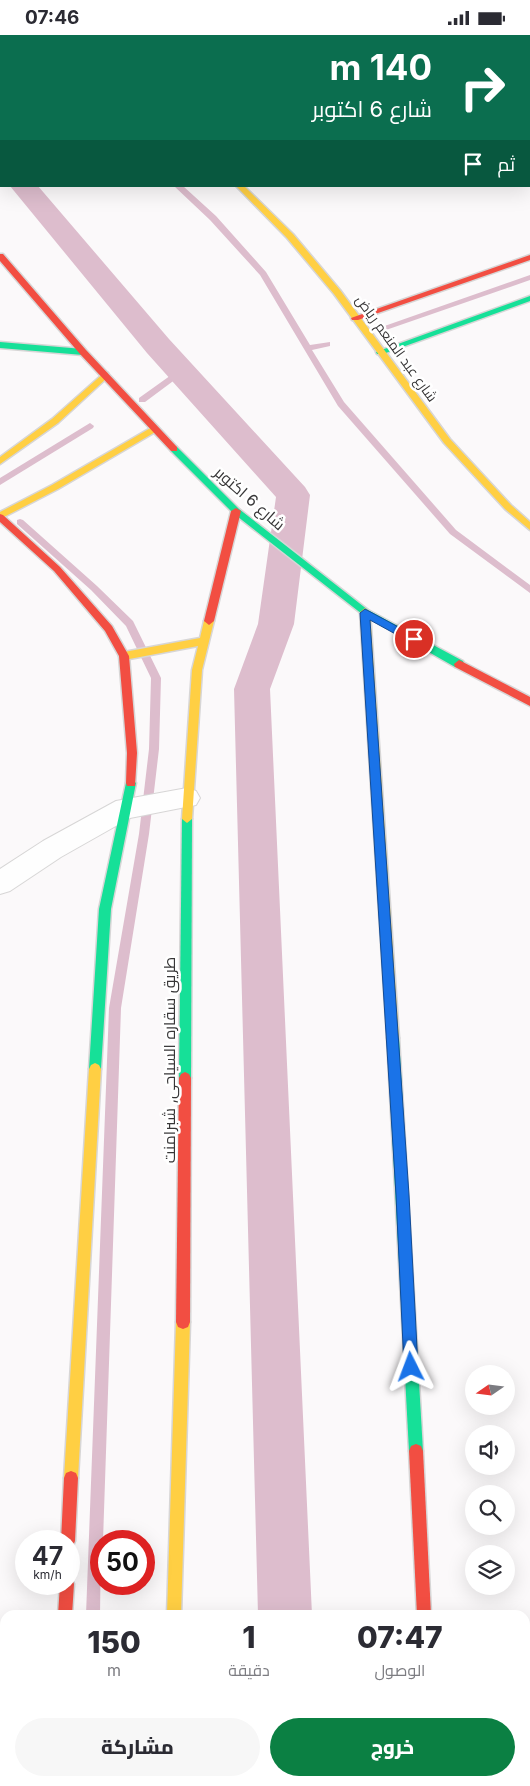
<!DOCTYPE html>
<html lang="ar">
<head>
<meta charset="utf-8">
<style>
  :root { --surface:#fff; --page:#f7f7f7; --text:#2b2b33; --muted:#7c7c81; --accent:#0b8043 }
  body { margin:0; font-family:Inter,Cairo,sans-serif; background:var(--page); color:var(--text); direction:rtl; height:100vh; display:flex; flex-direction:column; font-size:19px; white-space:nowrap }
  * { box-sizing:border-box; margin:0 }
  p { font-size:16px; color:var(--muted) }
  .icon { flex:none; width:28px; height:28px; fill:none; stroke:currentColor; stroke-width:2; stroke-linecap:round; stroke-linejoin:round }
  .map { position:relative; flex:1; overflow:hidden; direction:ltr }
  .details { position:absolute; left:0px; top:1575px; width:530px; height:176px; display:flex; flex-direction:column; background:var(--surface); border-radius:15px 15px 0 0; box-shadow:0 5px 20px #0002; direction:rtl }
  .details>* { flex:none }
  .banner { position:absolute; left:0px; top:0px; width:530px; height:152px; box-shadow:0 5px 20px #0002; direction:rtl; background:#0b6e4f; color:#fff; overflow:hidden }
  .needle { width:32px; rotate:256deg }
  .fabs { position:absolute; left:465px; top:1330px; display:grid; gap:10px }
  .fabs a { display:grid; place-items:center; width:50px; height:50px; border-radius:50%; background:var(--surface); box-shadow:0 5px 20px #0002; font-size:25px }
  .speed { position:absolute; left:15px; top:1495px; display:flex; gap:10px; font-size:25px; font-weight:700; text-align:center }
  .speed>* { display:grid; place-content:center; width:65px; height:65px; border-radius:50%; background:var(--surface); box-shadow:0 5px 20px #0002; line-height:1 }
  .speed small { font-size:12px; font-weight:400 }
  .speed .limit { border:8px solid #d22; background:#fff; color:#111 }
  .pin { position:absolute; display:grid; place-items:center; width:42px; height:42px; color:#fff; margin:-21px; border:2px solid #fff; border-radius:50%; box-shadow:0 1px 5px #0007 }
  .me { position:absolute; width:55px; margin:-28px; rotate:357deg; stroke-linejoin:round; filter:drop-shadow(0 0 4px #0008) }
  .turn { display:flex; align-items:center; gap:18px; height:105px; padding:0 15px; font-size:22px }
  .turn .icon { width:65px; height:65px; stroke-width:2.5 }
  .turn b { display:block; font-size:35px; line-height:42px }
  .then { display:flex; align-items:center; height:48px; padding:0 15px; background:#0003; gap:10px; font-size:19px }
  .eta { display:flex; justify-content:space-evenly; align-items:center; height:85px; text-align:center }
  .eta b { font-size:30px; font-weight:800; line-height:35px }
  .action { display:flex; gap:10px; margin-top:auto; padding:10px 15px }
  .action a { flex:1; height:58px; border-radius:30px; background:var(--accent); color:#fff; font-size:20px; font-weight:800; line-height:58px; text-align:center }
  .action a+a { background:var(--page); color:var(--text) }
  .status { display:flex; justify-content:space-between; align-items:center; height:35px; padding:0 25px; background:var(--surface); direction:ltr }
  .status svg { height:14px; fill:currentColor }
  .map>svg:first-child { display:block }
</style>
</head>
<body>
<div class="status"><b>07:46</b><svg viewBox="0 0 49 12"><path d="M0 12V9h3v3zM5 12V6h3v6zM10 12V3h3v9zM15 12V0h3v12zM26 1h20v11H26zM47 4h2v5h-2z"/></svg></div>
<div class="map">
<svg width="530" height="1751" viewBox="0 0 530 1751">
  <rect width="100%" height="100%" fill="#fbf9fa"/>
  <g fill="none" stroke-linecap="round" stroke-linejoin="round">
    <!-- stream -->
    <g fill="#ddbdcd" fill-rule="evenodd">
      <polygon points="10,0 17,0 17,1 11,1"/>
      <polygon points="174,151 183,151 216,181 266,237 310,310 330,307 330,311 312,315 344,367 456,495 530,550 530,558 450,499 338,371 260,240 210,185"/>
      <polygon points="530,240 530,245 383,296 377,296 376,294"/>
      <polygon points="181,333 184,334 184,338 145,367 139,367 139,363"/>
      <polygon points="90,388 94,391 93,393 0,450 0,443"/>
      <polygon points="20,484 23,485 97,551 133,586 161,643 159,714 149,799 121,973 103,1506 101,1506 100,1580 86,1580 109,973 139,799 149,714 151,643 126,591 91,555 17,489 17,485"/>
      <rect x="79" y="1746" width="16" height="5"/>
    </g>
    <!-- canal -->
    <g fill="#ddbdcd" fill-rule="evenodd">
      <rect x="0" y="117" width="1" height="17"/>
      <polygon points="10,151 38,151 169,304 305,452 310,460 294,589 270,654 312,1580 258,1580 234,654 258,589 276,462 147,318"/>
      <rect x="259" y="1746" width="58" height="5"/>
    </g>
    <defs>
      <polygon id="street" points="187,753 196,756 200,763 196,770 130,783 61,822 10,856 0,859 0,834 43,806 116,766"/>
      <g id="fast">
        <polygon points="530,261 530,266 383,319 377,319 376,317"/>
        <polygon points="0,307 83,314 87,317 83,320 0,313"/>
        <polygon points="174,411 177,412 239,474 368,575 463,626 464,629 463,632 455,632 362,579 233,478 171,416 171,412"/>
        <polygon points="131,744 136,748 111,874 101,1034 99,1038 95,1040 91,1038 89,1034 99,874 126,748"/>
        <polygon points="187,780 192,784 191,1043 189,1047 185,1049 181,1047 179,1043 182,784"/>
        <polygon points="393,998 397,999 399,1003 423,1416 421,1421 416,1423 411,1421 409,1416 387,1003 389,999"/>
        <rect x="429" y="1746" width="16" height="5"/>
      </g>
      <g id="slow">
        <polygon points="236,151 244,151 293,199 340,255 450,404 511,470 530,487 530,495 505,474 444,408 334,259 287,203"/>
        <polygon points="105,337 108,338 108,342 58,388 0,429 0,422 52,384"/>
        <polygon points="154,391 157,392 157,396 58,454 0,484 0,477 52,450"/>
        <polygon points="365,573 370,577 399,1003 397,1007 393,1008 389,1007 387,1003 360,577"/>
        <polygon points="209,582 214,586 202,635 192,784 187,788 182,784 192,635 198,611 124,625 119,621 124,617 200,603 204,586"/>
        <polygon points="95,1028 99,1030 101,1034 78,1443 76,1448 71,1450 66,1448 64,1443 89,1034 91,1030"/>
        <polygon points="183,1280 188,1282 190,1287 181,1580 167,1580 176,1287 178,1282"/>
        <rect x="50" y="1746" width="16" height="5"/>
        <rect x="160" y="1746" width="16" height="5"/>
      </g>
      <g id="jam">
        <polygon points="62,0 70,0 70,1 63,1"/>
        <polygon points="0,219 3,219 86,315 177,412 177,416 171,416 80,319 0,226"/>
        <polygon points="530,220 530,225 358,285 352,285 351,283"/>
        <polygon points="236,473 241,476 214,586 209,590 204,586 231,476"/>
        <polygon points="0,479 3,480 60,532 112,591 129,621 137,718 135,751 127,751 126,748 127,718 119,621 105,596 54,536 0,487"/>
        <polygon points="459,625 530,662 530,671 455,632 454,629"/>
        <polygon points="185,1037 189,1039 191,1043 190,1287 188,1292 183,1294 178,1292 176,1287 179,1043 181,1039"/>
        <polygon points="416,1409 421,1411 423,1416 431,1580 417,1580 409,1416 411,1411"/>
        <polygon points="71,1436 76,1438 78,1443 75,1506 73,1511 69,1513 69,1506 61,1506 64,1443 66,1438"/>
        <polygon points="69,1542 72,1544 74,1549 72,1580 58,1580 60,1549 69,1549"/>
      </g>
    </defs>
    <!-- street casing -->
    <use href="#street" stroke="#d7d6d6" stroke-width="2"/>
    <!-- fast casing -->
    <use href="#fast" stroke="#d7d6d6" stroke-width="3"/>
    <!-- slow casing -->
    <use href="#slow" stroke="#d7d6d6" stroke-width="3"/>
    <!-- jam casing -->
    <use href="#jam" stroke="#d7d6d6" stroke-width="3"/>
    <!-- street -->
    <use href="#street" fill="#fefefe" fill-rule="evenodd"/>
    <!-- fast -->
    <use href="#fast" fill="#16e098" fill-rule="evenodd"/>
    <!-- slow -->
    <use href="#slow" fill="#ffcf43" fill-rule="evenodd"/>
    <!-- jam -->
    <use href="#jam" fill="#f24e42" fill-rule="evenodd"/>
  </g>
  <!-- route -->
  <polygon fill="#1a73e8" stroke="#114b97" points="365,574 417,602 419,604 414,608 410,607 370,585 409,1160 418,1332 416,1337 411,1339 406,1337 404,1332 396,1160 360,578"/>
  <g text-anchor="middle" dominant-baseline="central" stroke-width="5" stroke-linejoin="round" paint-order="stroke">
    <!-- far-street labels -->
    <g font-size="14" fill="#373637" stroke="#fff">
      <text transform="translate(397 313) rotate(54)">شارع عبد المنعم رياض</text>
    </g>
    <!-- street labels -->
    <g font-size="16" fill="#373637" stroke="#fff">
      <text transform="translate(250 463) rotate(41)">شارع 6 اكتوبر</text>
      <text transform="translate(169 1025) rotate(-90)">طريق سقاره السياحى, شبرامنت</text>
    </g>
  </g>
</svg>
<div class="fabs">
<a><svg class="needle" viewBox="-14 -14 28 28"><path d="M0-13l5 13h-10z" fill="#e53935"/><path d="M0 13l5-13h-10z" fill="#7c7c81"/></svg></a>
<a><svg class="icon" aria-label="sound" viewBox="0 0 24 24"><path d="M4 9h4l5-4v14l-5-4H4zM17 9q2 3 0 6"/></svg></a>
<a><svg class="icon" aria-label="search" viewBox="0 0 24 24"><circle cx="10" cy="10" r="6"/><path d="M15 15l6 6"/></svg></a>
<a><svg class="icon" aria-label="layers" viewBox="0 0 24 24"><path d="M12 4l9 5-9 5-9-5zM3 14l9 5 9-5"/></svg></a>
</div>
<div class="speed"><div>47<small>km/h</small></div><div class="limit">50</div></div>
<div class="pin" style="left:414px;top:604px;background:#d93025"><svg class="icon" aria-label="arrive" viewBox="0 0 24 24"><path d="M6 21V4h12l-3 4 3 4H6"/></svg></div>
<svg class="me" style="left:411px;top:1332px" viewBox="-20 -20 40 40"><path d="M0-17L14 15 0 8-14 15z" fill="#1a73e8" stroke="#fff" stroke-width="4"/></svg>
<div class="banner">
<div class="turn"><svg class="icon" aria-label="right" viewBox="0 0 24 24"><path d="M7 20v-9h11M14 6l5 5-5 5"/></svg><div><b>140 m</b>شارع 6 اكتوبر</div></div>
<div class="then">ثم<svg class="icon" aria-label="arrive" viewBox="0 0 24 24"><path d="M6 21V4h12l-3 4 3 4H6"/></svg></div>
</div>
<section class="details">
<div class="eta">
<div><b>07:47</b><p>الوصول</p></div>
<div><b>1</b><p>دقيقة</p></div>
<div><b>150</b><p>m</p></div>
</div>
<div class="action"><a>خروج</a><a>مشاركة</a></div>
</section>
</div>
</body>
</html>
